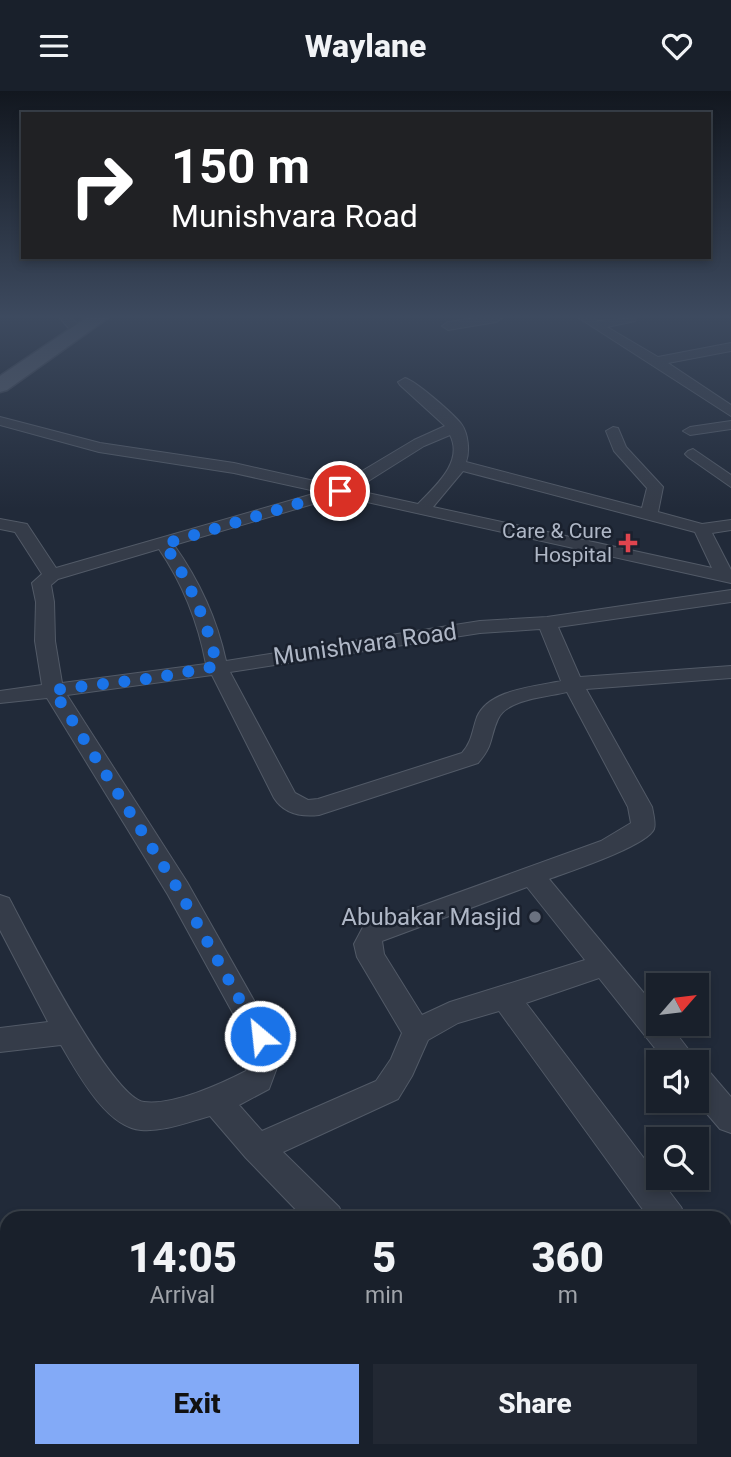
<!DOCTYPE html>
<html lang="en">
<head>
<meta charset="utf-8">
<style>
  :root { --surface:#19202b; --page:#222833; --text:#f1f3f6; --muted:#9fa3a9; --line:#373e47; --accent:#83aaf7 }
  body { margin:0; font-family:Roboto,sans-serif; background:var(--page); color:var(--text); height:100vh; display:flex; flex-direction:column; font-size:26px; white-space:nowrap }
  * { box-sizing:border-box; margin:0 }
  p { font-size:23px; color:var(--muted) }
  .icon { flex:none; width:38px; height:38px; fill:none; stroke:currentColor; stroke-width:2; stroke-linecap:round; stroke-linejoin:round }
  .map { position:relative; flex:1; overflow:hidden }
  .sheet { position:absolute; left:0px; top:1120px; width:732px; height:247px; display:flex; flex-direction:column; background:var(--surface); border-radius:21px 21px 0 0; box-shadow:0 4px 10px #0003,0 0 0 2px var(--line) }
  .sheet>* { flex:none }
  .hud { position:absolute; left:21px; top:21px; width:690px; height:147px; border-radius:0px; box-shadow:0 4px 10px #0003,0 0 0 2px var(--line); background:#202124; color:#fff; overflow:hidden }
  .needle { width:46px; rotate:62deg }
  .buttons { position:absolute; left:646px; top:882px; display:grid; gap:14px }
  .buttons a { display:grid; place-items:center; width:63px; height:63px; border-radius:0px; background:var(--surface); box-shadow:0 4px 10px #0003,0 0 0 2px var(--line); font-size:35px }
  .pin { position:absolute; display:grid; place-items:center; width:60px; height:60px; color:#fff; margin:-30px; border:4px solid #fff; border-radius:50%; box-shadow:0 2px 7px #0007 }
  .me { position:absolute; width:77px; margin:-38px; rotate:332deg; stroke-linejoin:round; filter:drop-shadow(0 0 5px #0008) }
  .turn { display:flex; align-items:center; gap:24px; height:147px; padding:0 35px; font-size:32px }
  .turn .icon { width:91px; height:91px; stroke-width:2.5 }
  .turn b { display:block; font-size:49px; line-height:60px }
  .eta { display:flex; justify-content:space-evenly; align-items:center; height:119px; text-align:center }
  .eta b { font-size:42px; font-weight:800; line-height:49px }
  .primary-button { display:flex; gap:14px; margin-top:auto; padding:14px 35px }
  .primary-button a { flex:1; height:80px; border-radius:0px; background:var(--accent); color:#111; font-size:28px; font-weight:800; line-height:80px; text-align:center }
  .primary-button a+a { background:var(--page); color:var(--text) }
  header { display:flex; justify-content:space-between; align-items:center; height:91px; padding:0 35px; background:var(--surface); font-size:32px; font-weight:800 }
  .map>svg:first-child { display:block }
</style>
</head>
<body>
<header><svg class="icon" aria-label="menu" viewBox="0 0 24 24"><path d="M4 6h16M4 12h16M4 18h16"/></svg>Waylane<svg class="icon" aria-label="heart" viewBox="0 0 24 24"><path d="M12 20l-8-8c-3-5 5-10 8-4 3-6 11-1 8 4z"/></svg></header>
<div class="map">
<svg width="731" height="1366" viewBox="0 0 731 1366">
  <rect width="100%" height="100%" fill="#212a39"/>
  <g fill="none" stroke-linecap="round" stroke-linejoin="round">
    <defs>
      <g id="minor">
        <polygon points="60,227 72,227 83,239 81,242 73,242"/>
        <polygon points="476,227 502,227 496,231 448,239 442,235 448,231"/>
        <polygon points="579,227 593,227 598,230 637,227 635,230 607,236 658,266 731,252 731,260 668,272 731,314 731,325"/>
        <path d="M405,287c11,3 50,37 57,47 6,9 8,26 4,37l176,46 5,-20 -33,-37 -8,-20 7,-4 5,1 8,19 37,40 -5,25 44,12 29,-4v10l-19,3 19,37v13l-391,-87 -166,49c25,35 43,74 52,116l254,-40 67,-4 184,-27v12l-173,25 22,50 151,-11v12l-145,11 66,118c1,6 4,16 2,22 -7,17 -86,43 -105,50l109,131v14h11l29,38 -2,3v-3h-30l-67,-84 -73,25 155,204 5,11h-37l-150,-207 -41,12 -30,17 -16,36 -14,23 -115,53 56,55 5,11h-40l-58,-60 -36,-42c-22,6 -47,16 -69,14 -35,-3 -64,-58 -80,-85l-61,7v-24l48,-6 -48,-92v-35l9,3c18,34 102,200 135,204 28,4 77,-18 102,-31l3,-9 -3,-25 -78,-142 -121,-197 -47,5v-12l42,-6 -7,-44 1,-39 -4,-19 10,-9 -27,-42 -15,-3v-10l27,5 29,44 264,-76 -86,-19 -135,-21 -99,-27v-8l100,26 134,20 103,23 77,-46 31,-14 -45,-41 -2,-3zM450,344c14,27 -15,51 -32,69l-64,-14 70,-44zM463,380l232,61 17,36 -279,-61zM159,458c24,35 39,73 47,115l-144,19 -7,-42 -1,-39 -3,-17 7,-6zM540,538l21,52c-26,6 -72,8 -84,36 -5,14 -5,25 -15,36l-144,46 -10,1 -13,-7 -65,-121 250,-39zM212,584l62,123c10,16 28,19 45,17l159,-52c16,-18 11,-24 20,-44 9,-20 49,-22 69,-27l61,115 3,16 -30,18 -238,86 -9,17 3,13 45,76 -11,26 -15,22 -114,50 -23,-26 30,-16 10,-27 -5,-26 -87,-154 -120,-187zM527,796l58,73 -135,42 -28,13 -38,-61 -2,-13z"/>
        <polygon points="731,330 731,338 690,344 683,340 690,336"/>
        <polygon points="693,358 731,384 731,396 688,366 685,363 688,360"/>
        <polygon points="696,974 707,978 731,1006 731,1042 720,1038 696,1010"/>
        <polygon points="724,1187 731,1189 731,1231 724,1228"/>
        <polygon points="533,1360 575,1360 577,1366 535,1366"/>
      </g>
      <polygon id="primary" points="86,227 108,227 7,299 0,301 0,285"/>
    </defs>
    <!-- minor casing -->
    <use href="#minor" stroke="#525a67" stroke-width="2"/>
    <!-- primary casing -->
    <use href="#primary" stroke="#3e4553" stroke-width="3"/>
    <!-- minor -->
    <use href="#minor" fill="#353c49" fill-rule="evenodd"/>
    <!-- primary -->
    <use href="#primary" fill="#535b6a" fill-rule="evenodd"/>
  </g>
  <!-- sky -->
  <linearGradient id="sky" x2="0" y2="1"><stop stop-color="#12171f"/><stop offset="0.54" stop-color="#3d4a5f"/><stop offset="1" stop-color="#3d4a5f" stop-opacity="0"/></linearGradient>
  <rect width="731" height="418" fill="url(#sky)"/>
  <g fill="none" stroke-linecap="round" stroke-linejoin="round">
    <!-- route -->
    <path stroke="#1a73e8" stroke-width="12" stroke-dasharray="0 21.6" d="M260,945l-82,-147 -125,-199 101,-12 63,-12c-10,-45 -27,-84 -53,-122l176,-53"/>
  </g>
  <!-- markers -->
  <path fill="#e0444e" stroke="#1a212e" stroke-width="2.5" d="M624.5 441.5h7v7h7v7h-7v7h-7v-7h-7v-7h7z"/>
  <circle fill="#6b7280" stroke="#1a212e" stroke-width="2.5" cx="535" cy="826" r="7"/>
  <g text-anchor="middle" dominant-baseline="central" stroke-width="5" stroke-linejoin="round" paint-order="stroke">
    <!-- far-poi labels -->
    <g font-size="21" fill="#afb7c6" stroke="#1a212e" text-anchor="end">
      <text x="612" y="440">Care &amp; Cure<tspan x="612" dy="24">Hospital</tspan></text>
    </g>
    <!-- street labels -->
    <g font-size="24" fill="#afb7c6" stroke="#1a212e">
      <text transform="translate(365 553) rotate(-8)">Munishvara Road</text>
    </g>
    <!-- poi labels -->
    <g font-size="24" fill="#afb7c6" stroke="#1a212e" text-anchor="end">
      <text x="521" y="826">Abubakar Masjid</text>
    </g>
  </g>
</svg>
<div class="buttons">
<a><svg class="needle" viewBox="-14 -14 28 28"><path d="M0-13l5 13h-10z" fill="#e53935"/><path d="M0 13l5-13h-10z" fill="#9fa3a9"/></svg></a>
<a><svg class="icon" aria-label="sound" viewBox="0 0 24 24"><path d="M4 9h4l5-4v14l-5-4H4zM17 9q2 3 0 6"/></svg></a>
<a><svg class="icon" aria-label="search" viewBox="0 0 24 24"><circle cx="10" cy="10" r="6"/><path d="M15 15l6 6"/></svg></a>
</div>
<div class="pin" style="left:340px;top:400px;background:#d93025"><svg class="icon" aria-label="arrive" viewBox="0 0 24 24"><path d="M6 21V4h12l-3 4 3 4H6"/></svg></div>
<svg class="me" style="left:260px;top:945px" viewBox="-20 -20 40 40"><circle r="17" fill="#1a73e8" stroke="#fff" stroke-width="3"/><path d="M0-11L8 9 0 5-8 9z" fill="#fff"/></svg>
<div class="hud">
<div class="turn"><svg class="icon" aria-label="right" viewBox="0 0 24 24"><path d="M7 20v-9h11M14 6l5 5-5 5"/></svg><div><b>150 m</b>Munishvara Road</div></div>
</div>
<section class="sheet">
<div class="eta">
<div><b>14:05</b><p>Arrival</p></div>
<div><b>5</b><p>min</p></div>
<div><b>360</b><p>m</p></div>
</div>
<div class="primary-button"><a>Exit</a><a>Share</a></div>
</section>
</div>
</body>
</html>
